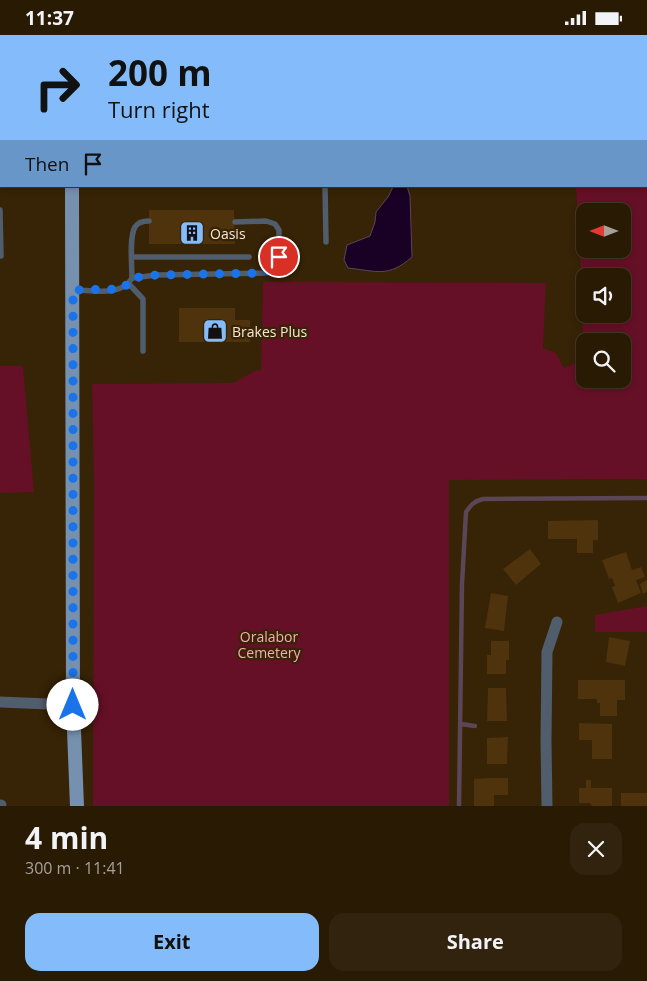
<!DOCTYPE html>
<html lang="en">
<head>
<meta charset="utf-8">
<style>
  :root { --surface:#291a04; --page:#31230e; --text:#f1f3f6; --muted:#a5a19a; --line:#453826; --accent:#84bcfb }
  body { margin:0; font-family:"Open Sans",sans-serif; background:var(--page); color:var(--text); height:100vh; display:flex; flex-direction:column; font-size:19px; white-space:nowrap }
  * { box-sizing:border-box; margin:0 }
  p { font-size:16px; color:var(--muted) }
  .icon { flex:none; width:28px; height:28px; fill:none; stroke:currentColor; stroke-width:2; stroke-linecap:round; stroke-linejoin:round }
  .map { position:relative; height:771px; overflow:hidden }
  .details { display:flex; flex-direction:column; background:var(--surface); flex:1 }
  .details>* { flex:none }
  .top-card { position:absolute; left:0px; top:0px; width:648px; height:152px; box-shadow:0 2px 8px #0003,0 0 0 1px var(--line); background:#84bcfb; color:#111; overflow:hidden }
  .needle { width:32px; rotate:270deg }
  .tools { position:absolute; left:576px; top:168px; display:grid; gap:10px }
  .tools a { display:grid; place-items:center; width:55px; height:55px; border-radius:10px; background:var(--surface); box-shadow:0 2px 8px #0003,0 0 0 1px var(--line); font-size:25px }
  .pin { position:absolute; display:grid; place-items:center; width:42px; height:42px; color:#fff; margin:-21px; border:2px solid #fff; border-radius:50%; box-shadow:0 1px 5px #0007 }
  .me { position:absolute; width:55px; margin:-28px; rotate:0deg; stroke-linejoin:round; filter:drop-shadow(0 0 4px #0008) }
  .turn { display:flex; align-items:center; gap:18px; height:105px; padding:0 25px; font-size:22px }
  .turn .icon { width:65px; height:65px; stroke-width:2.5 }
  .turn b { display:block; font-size:35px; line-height:42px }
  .then { display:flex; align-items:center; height:48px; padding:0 25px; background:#0003; gap:10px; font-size:19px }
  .round { display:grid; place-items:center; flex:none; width:52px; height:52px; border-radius:15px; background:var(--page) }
  .headline { display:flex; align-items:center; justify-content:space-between; height:85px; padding:0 25px }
  h1 { font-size:30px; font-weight:700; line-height:38px }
  .button { display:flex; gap:10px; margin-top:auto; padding:10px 25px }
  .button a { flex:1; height:58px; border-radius:15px; background:var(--accent); color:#111; font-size:20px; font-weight:700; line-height:58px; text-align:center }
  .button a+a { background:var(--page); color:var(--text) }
  .status { display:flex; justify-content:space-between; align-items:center; height:35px; padding:0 25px; background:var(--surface); direction:ltr }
  .status svg { height:14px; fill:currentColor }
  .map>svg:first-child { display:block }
</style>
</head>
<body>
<div class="status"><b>11:37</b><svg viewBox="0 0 49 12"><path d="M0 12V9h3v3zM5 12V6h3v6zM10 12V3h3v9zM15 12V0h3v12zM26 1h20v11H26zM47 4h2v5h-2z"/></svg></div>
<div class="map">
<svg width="647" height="771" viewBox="0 0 647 771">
  <rect width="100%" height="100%" fill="#372305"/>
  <!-- green -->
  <g fill="#651026" fill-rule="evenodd">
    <path d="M626,0h21v444l-198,1v326h-356l1,-324 -2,-98 142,-1 20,-12 7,-1 2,-88 283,1 -3,65 13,5 8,15 19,-9 -1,-71 -6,-102h70v-150zM622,176v38h-37v-38zM585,241h37v38h-37zM585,306h37v38h-37z"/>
    <polygon points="0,331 23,331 34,457 0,458"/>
    <polygon points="647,571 647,597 595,597 595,580"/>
  </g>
  <!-- water -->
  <path fill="#180124" stroke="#5b4658" d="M407,151l3,10 2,61c-24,21 -35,14 -64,11l-4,-8 3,-15 23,-9 5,-14 1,-10 12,-15 5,-10z"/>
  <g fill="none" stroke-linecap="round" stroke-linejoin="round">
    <!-- stream -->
    <g stroke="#5b4658" stroke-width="4.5">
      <polyline points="461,689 475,691"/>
      <path d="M459,771l3,-222 4,-72c5,-7 8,-11 17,-13l164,-1"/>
    </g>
  </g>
  <!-- building -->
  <g fill="#4e330c">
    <polygon points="149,175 234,175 235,209 149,209"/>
    <polygon points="179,273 235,273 235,285 250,285 250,307 179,307"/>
    <polygon points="598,485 598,505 593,505 593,518 577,518 577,504 548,504 548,486"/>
    <polygon points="530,514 541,529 516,550 503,534"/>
    <polygon points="626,517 632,535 641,532 645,542 636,545 641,558 618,568 612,552 615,551 612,543 609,544 602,525"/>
    <polygon points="647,545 647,557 643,559 640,549"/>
    <polygon points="491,558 508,561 504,596 485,593"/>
    <polygon points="609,602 630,606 625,631 606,627"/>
    <polygon points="491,606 509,606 509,625 506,625 506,639 487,639 487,620 491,620"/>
    <polygon points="578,645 625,645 625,665 617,665 617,681 600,681 600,668 597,668 597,664 578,664"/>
    <polygon points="488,653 506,653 507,686 487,686"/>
    <polygon points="579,688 612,689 612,724 592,724 592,705 579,705"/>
    <polygon points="508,702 507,729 487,729 487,703"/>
    <polygon points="489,743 508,743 508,760 494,760 494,771 474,771 474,744"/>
    <polygon points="586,745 591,745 591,753 612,753 612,771 592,771 590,768 579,768 579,753 586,753"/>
    <rect x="621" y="758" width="26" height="13"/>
  </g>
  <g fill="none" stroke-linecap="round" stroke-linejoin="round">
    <!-- service -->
    <g stroke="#505d6c" stroke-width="5.5">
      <polyline points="325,0 325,1"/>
      <polyline points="0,45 1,45"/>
      <polyline points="325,151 326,207"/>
      <polyline points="0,175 1,221"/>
      <polyline points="235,187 266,186 275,189 279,195 279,201"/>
      <polyline points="132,222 249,222"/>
      <path d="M132,243l25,-3 107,-2c15,-7 15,-14 16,-29"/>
      <polyline points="129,249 143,264 143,316"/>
      <path d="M73,255c19,0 49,7 59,-12 0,-12 -3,-41 3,-51 3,-5 9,-6 14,-6"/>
    </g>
    <!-- minor -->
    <g stroke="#505d6c" stroke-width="11">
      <polyline points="0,667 73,670"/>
      <polyline points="0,770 1,770"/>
      <polyline points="547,771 546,706 547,617 557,587"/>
    </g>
    <!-- primary -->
    <g stroke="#7691b0" stroke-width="14">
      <polyline points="73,1 73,0"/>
      <polyline points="72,151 73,670 77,771"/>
    </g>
  </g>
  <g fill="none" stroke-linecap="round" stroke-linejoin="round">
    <!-- route -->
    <polyline stroke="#1a73e8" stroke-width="9" stroke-dasharray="0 16.2" points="73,670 73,255 123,254 132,243 156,240 264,238 274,233 279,222"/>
  </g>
  <!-- icons -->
  <defs>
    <symbol id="building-square" viewBox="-11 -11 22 22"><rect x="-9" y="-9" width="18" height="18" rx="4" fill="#84bcfb" stroke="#372305"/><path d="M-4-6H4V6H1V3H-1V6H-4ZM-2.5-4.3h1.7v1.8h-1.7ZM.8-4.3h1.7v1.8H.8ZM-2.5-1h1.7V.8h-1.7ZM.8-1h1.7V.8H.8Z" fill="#111"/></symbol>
    <symbol id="shop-square" viewBox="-11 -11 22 22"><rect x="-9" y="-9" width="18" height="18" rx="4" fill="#84bcfb" stroke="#372305"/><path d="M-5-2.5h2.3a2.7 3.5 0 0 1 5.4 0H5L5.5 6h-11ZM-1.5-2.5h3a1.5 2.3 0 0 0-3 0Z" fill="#111"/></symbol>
  </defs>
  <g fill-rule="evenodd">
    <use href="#building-square" x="178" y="184" width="28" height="28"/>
    <use href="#shop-square" x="201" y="282" width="28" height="28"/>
  </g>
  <g text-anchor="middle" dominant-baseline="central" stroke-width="4.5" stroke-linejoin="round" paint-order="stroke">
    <!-- poi labels -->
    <g font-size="14" fill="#f8e7d3" stroke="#372305" text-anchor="start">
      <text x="210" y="198">Oasis</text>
      <text x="232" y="296">Brakes Plus</text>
    </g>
    <!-- park labels -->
    <g font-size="14" fill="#faaab3" stroke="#372305">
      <text x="269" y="601">Oralabor<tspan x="269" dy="16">Cemetery</tspan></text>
    </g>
  </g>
</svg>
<div class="tools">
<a><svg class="needle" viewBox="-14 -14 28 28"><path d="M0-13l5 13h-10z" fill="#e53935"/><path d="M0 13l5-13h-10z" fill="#a5a19a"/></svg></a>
<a><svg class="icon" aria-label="sound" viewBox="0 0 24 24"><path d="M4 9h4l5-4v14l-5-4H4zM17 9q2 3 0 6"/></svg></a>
<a><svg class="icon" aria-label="search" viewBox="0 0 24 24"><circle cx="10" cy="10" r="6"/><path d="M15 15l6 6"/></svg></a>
</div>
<div class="pin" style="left:279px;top:222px;background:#d93025"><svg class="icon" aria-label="arrive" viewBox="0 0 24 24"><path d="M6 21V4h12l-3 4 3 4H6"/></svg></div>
<svg class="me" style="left:73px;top:670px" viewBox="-20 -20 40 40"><circle r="19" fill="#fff"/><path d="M0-13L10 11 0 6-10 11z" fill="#1a73e8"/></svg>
<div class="top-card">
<div class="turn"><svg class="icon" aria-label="right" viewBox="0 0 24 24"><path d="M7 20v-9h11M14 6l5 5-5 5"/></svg><div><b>200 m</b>Turn right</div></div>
<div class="then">Then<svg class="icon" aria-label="arrive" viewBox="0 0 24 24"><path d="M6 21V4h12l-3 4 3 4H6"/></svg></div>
</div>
</div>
<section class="details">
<div class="headline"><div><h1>4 min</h1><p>300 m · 11:41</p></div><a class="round"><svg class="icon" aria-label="close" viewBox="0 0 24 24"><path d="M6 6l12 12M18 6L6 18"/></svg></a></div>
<div class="button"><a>Exit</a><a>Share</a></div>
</section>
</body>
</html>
